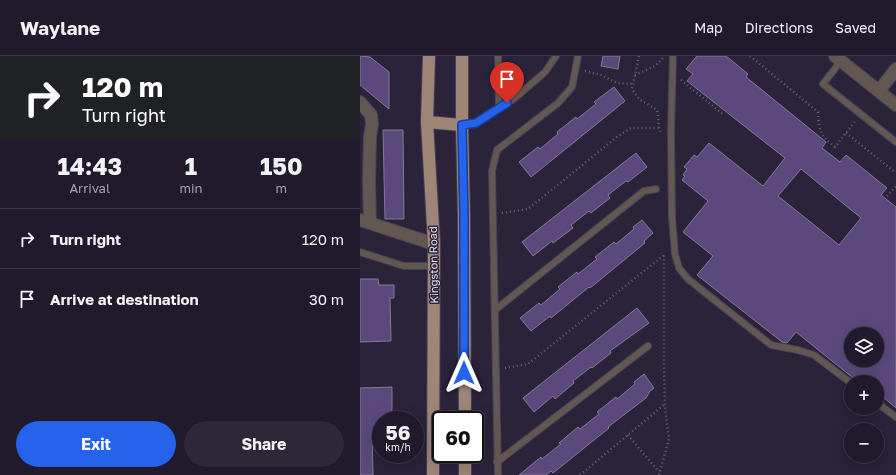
<!DOCTYPE html>
<html lang="en">
<head>
<meta charset="utf-8">
<style>
  :root { --surface:#201a2c; --page:#2d2738; --text:#f1f3f6; --muted:#a2a1a9; --line:#3d3848; --accent:#2563eb }
  body { margin:0; font-family:"Golos Text",sans-serif; background:var(--page); color:var(--text); height:100vh; display:flex; flex-direction:column; font-size:15px; white-space:nowrap }
  * { box-sizing:border-box; margin:0 }
  p { font-size:13px; color:var(--muted) }
  .icon { flex:none; width:22px; height:22px; fill:none; stroke:currentColor; stroke-width:2; stroke-linecap:round; stroke-linejoin:round }
  .map { position:relative; flex:1; overflow:hidden }
  .sheet { display:flex; flex-direction:column; background:var(--surface); width:360px }
  .sheet>* { flex:none }
  .banner { background:#202124; color:#fff; overflow:hidden }
  .buttons { position:absolute; left:484px; top:271px; display:grid; gap:8px }
  .buttons a { display:grid; place-items:center; width:40px; height:40px; border-radius:50%; background:var(--surface); box-shadow:0 4px 16px #0002,0 0 0 1px var(--line); font-size:20px }
  .speed { position:absolute; left:12px; top:355px; display:flex; gap:8px; font-size:20px; font-weight:700; text-align:center }
  .speed>* { display:grid; place-content:center; width:52px; height:52px; border-radius:50%; background:var(--surface); box-shadow:0 4px 16px #0002,0 0 0 1px var(--line); line-height:1 }
  .speed small { font-size:10px; font-weight:400 }
  .speed .limit { border:2px solid #111; border-radius:6px; background:#fff; color:#111 }
  .pin { position:absolute; display:grid; place-items:center; width:34px; height:34px; color:#fff; margin:-41px -17px; border-radius:50% 50% 50% 0; rotate:-45deg; box-shadow:0 0 4px #0007 }
  .pin .icon { rotate:45deg }
  .me { position:absolute; width:44px; margin:-22px; rotate:0deg; stroke-linejoin:round; filter:drop-shadow(0 0 3px #0008) }
  .turn { display:flex; align-items:center; gap:14px; height:84px; padding:0 16px; font-size:18px }
  .turn .icon { width:52px; height:52px; stroke-width:2.5 }
  .turn b { display:block; font-size:28px; line-height:34px }
  .eta { display:flex; justify-content:space-evenly; align-items:center; height:68px; text-align:center }
  .eta b { font-size:24px; font-weight:700; line-height:28px }
  .primary-button { display:flex; gap:8px; margin-top:auto; padding:8px 16px }
  .primary-button a { flex:1; height:46px; border-radius:24px; background:var(--accent); color:#fff; font-size:16px; font-weight:700; line-height:46px; text-align:center }
  .primary-button a+a { background:var(--page); color:var(--text) }
  ul { padding:0; list-style:none }
  li { display:flex; align-items:center; gap:12px; height:60px; padding:0 16px; border-top:1px solid var(--line) }
  li div { flex:1 }
  li b { display:block; font-size:15px }
  li em { font-style:normal }
  header { display:flex; align-items:center; gap:24px; box-sizing:border-box; height:56px; padding:0 20px; background:var(--surface); border-bottom:1px solid var(--line) }
  header strong { font-size:19px }
  nav { display:flex; gap:22px; margin-inline-start:auto; font-size:14px }
  main { display:flex; flex:1; min-height:0 }
  .map>svg:first-child { display:block }
</style>
</head>
<body>
<header>
<strong>Waylane</strong>
<nav><a>Map</a><a>Directions</a><a>Saved</a></nav>
</header>
<main>
<section class="sheet">
<div class="banner">
<div class="turn"><svg class="icon" aria-label="right" viewBox="0 0 24 24"><path d="M7 20v-9h11M14 6l5 5-5 5"/></svg><div><b>120 m</b>Turn right</div></div>
</div>
<div class="eta">
<div><b>14:43</b><p>Arrival</p></div>
<div><b>1</b><p>min</p></div>
<div><b>150</b><p>m</p></div>
</div>
<ul>
<li><svg class="icon" aria-label="right" viewBox="0 0 24 24"><path d="M7 20v-9h11M14 6l5 5-5 5"/></svg><div><b>Turn right</b></div><em>120 m</em></li>
<li><svg class="icon" aria-label="arrive" viewBox="0 0 24 24"><path d="M6 21V4h12l-3 4 3 4H6"/></svg><div><b>Arrive at destination</b></div><em>30 m</em></li>
</ul>
<div class="primary-button"><a>Exit</a><a>Share</a></div>
</section>
<div class="map">
<svg width="536" height="419" viewBox="0 0 536 419">
  <rect width="100%" height="100%" fill="#2a233a"/>
  <!-- building -->
  <g fill="#5b497e" stroke="#827a95" fill-rule="evenodd">
    <polygon points="0,0 10,1 29,16 29,53 0,29"/>
    <polygon points="243,0 260,0 258,13 241,10"/>
    <path d="M337,0h29l22,18 -2,3 80,65 -4,6 18,14 6,-7 41,33 -6,7 15,12v201l-19,-16v-10h-19l-62,-50 -9,11 -5,-1 -85,-67 16,-19 -30,-24 25,-31 -26,-21 3,-4 -2,-1 4,-6 -3,-2 10,-12 3,2 12,-14 54,43 22,-28 -98,-77 6,-7 -7,-5zM441,113l60,49 -22,27 -61,-49zM491,278h26v26h-26z"/>
    <polygon points="254,31 265,45 171,121 159,106 178,91 180,93 198,78 197,76 216,61 217,63 236,48 234,46"/>
    <polygon points="23,74 43,74 44,163 25,163"/>
    <polygon points="276,97 287,111 268,126 266,125 248,139 250,142 231,157 229,155 211,169 213,172 193,187 192,185 173,200 162,186"/>
    <polygon points="282,164 293,177 284,185 285,187 230,232 229,231 191,262 190,260 171,275 160,262 179,247 181,249 200,233 198,231 217,216 218,218 237,203 235,201 254,186 256,188 274,173 273,171"/>
    <polygon points="0,223 18,223 19,229 34,229 34,242 30,242 31,285 0,286"/>
    <polygon points="277,252 289,267 250,295 251,297 232,312 231,311 213,325 214,327 195,343 193,340 174,356 163,342"/>
    <polygon points="284,318 294,332 290,335 286,342 248,371 249,372 193,417 191,415 186,419 159,419 181,401 182,403 201,388 199,387 218,371 220,373 239,358 237,356 256,341 257,343 275,328 274,326"/>
    <polygon points="32,331 32,364 21,364 21,375 12,375 13,419 0,419 0,332"/>
  </g>
  <g fill="none" stroke-linecap="round" stroke-linejoin="round">
    <defs>
      <g id="lane">
        <polyline points="138,0 139,53"/>
        <polyline points="313,0 311,76 312,162 315,198 319,212 328,223 411,289 438,294 454,299 491,327"/>
        <polyline points="481,5 463,28 536,86"/>
        <polyline points="102,69 116,67 155,42 185,16 196,0"/>
        <polyline points="0,196 44,210 74,210"/>
        <polyline points="135,254 284,135 296,133"/>
        <polyline points="517,347 536,361"/>
        <polyline points="137,406 288,290"/>
        <polyline points="138,419 132,115 137,94 198,47 212,31 218,0"/>
      </g>
      <g id="street">
        <polyline points="475,0 536,49"/>
        <polyline points="519,35 536,13"/>
        <polyline points="0,46 11,59 12,68 10,81 9,125 10,167"/>
        <polyline points="0,164 74,188"/>
      </g>
      <g id="primary">
        <polyline points="69,0 67,66 74,188 73,419"/>
        <polyline points="102,0 102,69 104,160 105,364"/>
        <polyline points="67,66 102,69"/>
        <polyline points="105,398 105,419"/>
      </g>
    </defs>
    <!-- lane casing -->
    <use href="#lane" stroke="#474157" stroke-width="8"/>
    <!-- street casing -->
    <use href="#street" stroke="#474157" stroke-width="14"/>
    <!-- primary casing -->
    <use href="#primary" stroke="#474157" stroke-width="14"/>
    <!-- path -->
    <g stroke="#696377" stroke-width="2.5" stroke-dasharray="1 3" stroke-linecap="butt">
      <path d="M279,0l-7,33 7,10 18,11c2,8 1,16 4,24"/>
      <path d="M390,0l68,56c1,19 2,23 17,35l21,-27"/>
      <polyline points="225,15 241,19 257,27 273,28"/>
      <polyline points="275,19 295,10 303,2"/>
      <polyline points="321,24 364,59"/>
      <polyline points="486,77 536,117"/>
      <polyline points="527,140 536,130"/>
      <polyline points="142,157 168,153 257,81 271,72 299,72"/>
      <polyline points="145,312 168,308 304,199"/>
      <polyline points="268,379 299,416"/>
      <polyline points="220,419 305,348"/>
      <polyline points="299,419 309,383 305,351 304,310 304,198"/>
    </g>
    <!-- lane -->
    <use href="#lane" stroke="#635751" stroke-width="6"/>
    <!-- street -->
    <use href="#street" stroke="#635751" stroke-width="12"/>
    <!-- primary -->
    <use href="#primary" stroke="#9e8578" stroke-width="12"/>
  </g>
  <g fill="none" stroke-linecap="round" stroke-linejoin="round">
    <defs>
      <polyline id="route" points="104,317 104,160 102,69 116,67 147,47"/>
    </defs>
    <!-- route casing -->
    <use href="#route" stroke="#184099" stroke-width="10"/>
    <!-- route -->
    <use href="#route" stroke="#2563eb" stroke-width="7"/>
  </g>
  <g text-anchor="middle" dominant-baseline="central" stroke-width="3" stroke-linejoin="round" paint-order="stroke">
    <!-- street labels -->
    <g font-size="11" fill="#e2deed" stroke="#2a233a">
      <text transform="translate(73 209) rotate(-91)">Kingston Road</text>
    </g>
  </g>
</svg>
<div class="buttons">
<a><svg class="icon" aria-label="layers" viewBox="0 0 24 24"><path d="M12 4l9 5-9 5-9-5zM3 14l9 5 9-5"/></svg></a>
<a>+</a>
<a>−</a>
</div>
<div class="speed"><div>56<small>km/h</small></div><div class="limit">60</div></div>
<div class="pin" style="left:147px;top:47px;background:#d93025"><svg class="icon" aria-label="arrive" viewBox="0 0 24 24"><path d="M6 21V4h12l-3 4 3 4H6"/></svg></div>
<svg class="me" style="left:104px;top:317px" viewBox="-20 -20 40 40"><path d="M0-17L14 15 0 8-14 15z" fill="#2563eb" stroke="#fff" stroke-width="4"/></svg>
</div>
</main>
</body>
</html>
